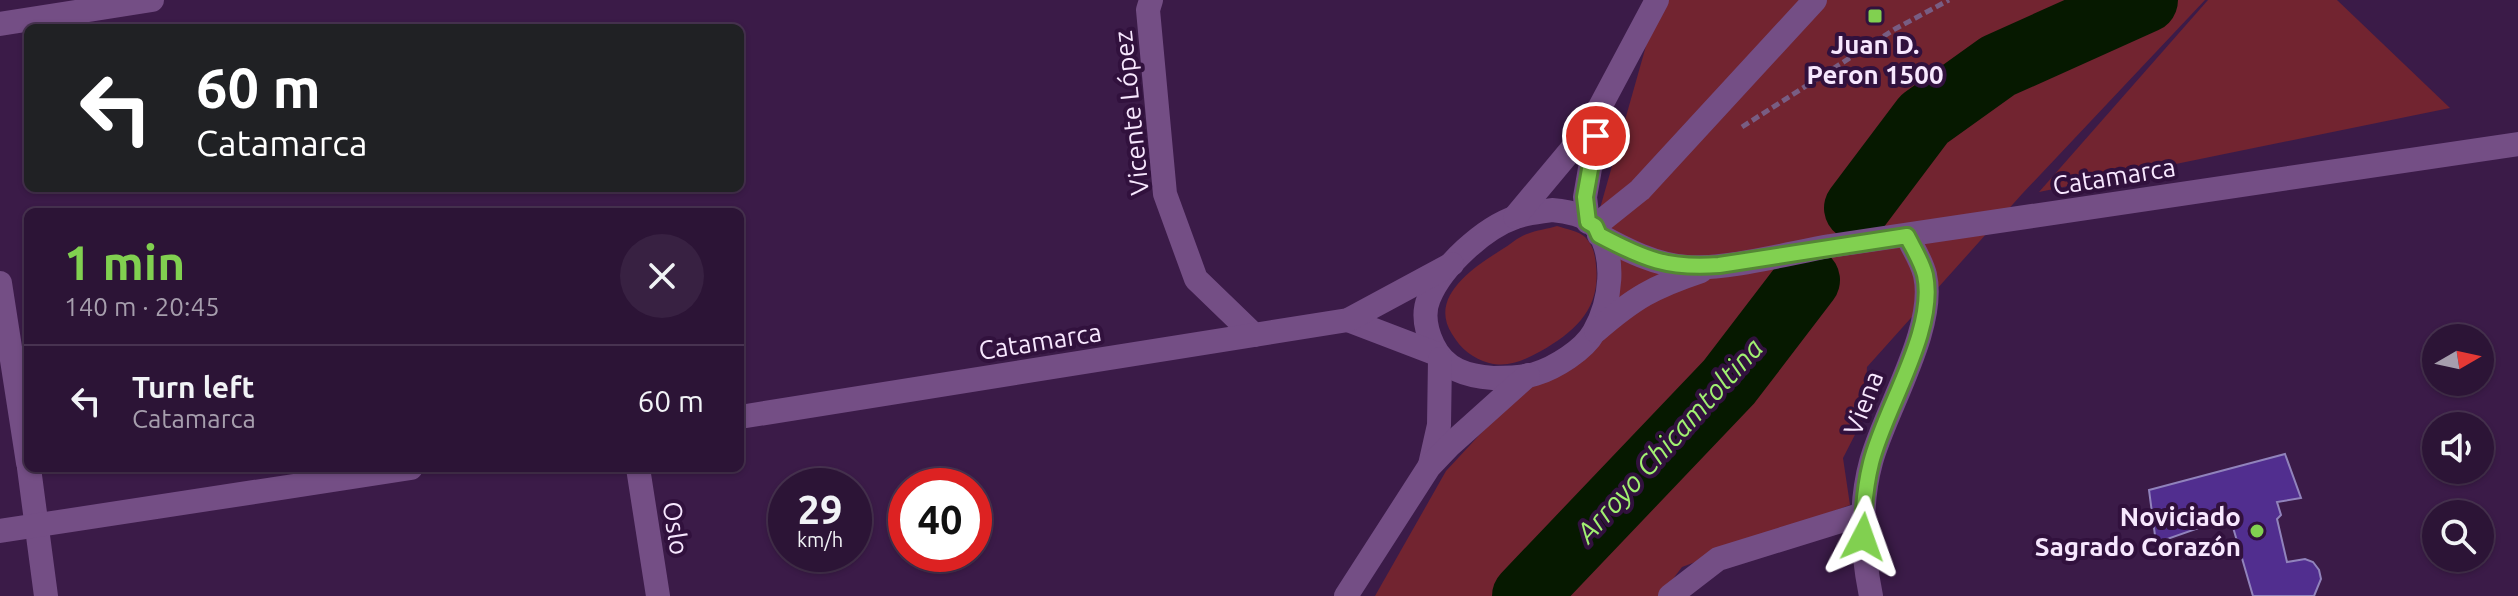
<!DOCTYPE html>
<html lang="en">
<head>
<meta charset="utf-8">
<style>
  :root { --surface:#2c1436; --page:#382142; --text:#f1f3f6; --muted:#a69ead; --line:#483351; --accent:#81d050 }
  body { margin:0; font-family:Ubuntu,sans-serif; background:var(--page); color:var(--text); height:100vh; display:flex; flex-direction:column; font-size:30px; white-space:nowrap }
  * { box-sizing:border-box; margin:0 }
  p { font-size:26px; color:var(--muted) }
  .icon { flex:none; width:44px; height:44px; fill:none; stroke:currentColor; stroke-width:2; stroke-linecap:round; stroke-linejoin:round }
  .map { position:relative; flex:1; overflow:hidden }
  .drawer { position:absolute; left:24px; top:208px; width:720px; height:264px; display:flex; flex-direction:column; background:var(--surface); border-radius:12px; box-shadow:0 2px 6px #0004,0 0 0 2px var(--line) }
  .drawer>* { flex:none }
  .hud { position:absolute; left:24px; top:24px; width:720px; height:168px; border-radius:12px; box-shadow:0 2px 6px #0004,0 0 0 2px var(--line); background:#202124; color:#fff; overflow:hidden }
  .needle { width:52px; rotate:81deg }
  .tools { position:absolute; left:2422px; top:324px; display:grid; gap:16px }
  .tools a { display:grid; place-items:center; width:72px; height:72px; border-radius:50%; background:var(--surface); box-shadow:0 2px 6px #0004,0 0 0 2px var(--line); font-size:40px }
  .speed { position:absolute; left:768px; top:468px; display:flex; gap:16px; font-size:40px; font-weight:700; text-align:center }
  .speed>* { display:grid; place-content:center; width:104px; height:104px; border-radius:50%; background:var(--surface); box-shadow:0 2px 6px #0004,0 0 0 2px var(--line); line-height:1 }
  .speed small { font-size:20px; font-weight:400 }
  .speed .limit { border:12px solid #d22; background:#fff; color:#111 }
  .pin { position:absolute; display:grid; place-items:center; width:68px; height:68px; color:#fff; margin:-34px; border:4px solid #fff; border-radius:50%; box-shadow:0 2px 8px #0007 }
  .me { position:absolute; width:88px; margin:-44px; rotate:4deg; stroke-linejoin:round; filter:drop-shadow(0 0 6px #0008) }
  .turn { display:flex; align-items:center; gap:28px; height:168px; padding:0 40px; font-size:36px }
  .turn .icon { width:104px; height:104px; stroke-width:2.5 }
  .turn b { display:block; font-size:56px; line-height:68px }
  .round { display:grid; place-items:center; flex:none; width:84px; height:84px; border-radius:42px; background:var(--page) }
  .headline { display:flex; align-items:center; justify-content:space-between; height:136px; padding:0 40px }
  h1 { font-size:48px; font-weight:700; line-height:60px; color:var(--accent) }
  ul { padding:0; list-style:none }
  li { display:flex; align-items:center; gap:24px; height:112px; padding:0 40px; border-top:2px solid var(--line) }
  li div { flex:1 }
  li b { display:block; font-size:30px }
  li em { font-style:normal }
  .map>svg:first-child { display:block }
</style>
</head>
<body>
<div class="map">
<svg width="2518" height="596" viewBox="0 0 2518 596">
  <rect width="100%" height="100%" fill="#3b1b48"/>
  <!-- green -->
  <g fill="#722430">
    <polygon points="1659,0 2205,0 2022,194 1867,367 1864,417 1843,458 1850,505 1682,567 1660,596 1375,596 1446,471 1536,374 1557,363 1606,300 1595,226"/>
    <polygon points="2208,0 2337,0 2450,108 2039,192"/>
    <path d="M1557,226c9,3 22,5 28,11 8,8 10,17 11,28 5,43 -20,66 -55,86 -17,9 -32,17 -52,12 -17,-5 -28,-14 -37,-29 -24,-37 22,-67 49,-84 9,-5 17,-13 26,-16 9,-4 21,-5 30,-8z"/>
  </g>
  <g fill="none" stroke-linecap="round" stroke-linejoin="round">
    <!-- river -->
    <g stroke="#061900" stroke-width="66">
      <polyline points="1857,208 1924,119 1998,66 2145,0"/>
      <polyline points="1525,596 1729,382 1807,280"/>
    </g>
  </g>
  <!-- building -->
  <polygon fill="#512e8f" stroke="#9183bc" stroke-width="2" points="2285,454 2301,498 2277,502 2281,515 2277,519 2287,562 2305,559 2313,562 2319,570 2321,579 2314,596 2253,596 2230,517 2156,543 2149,490"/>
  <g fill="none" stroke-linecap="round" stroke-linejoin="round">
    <!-- path -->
    <polyline stroke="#785d83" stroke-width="5" stroke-dasharray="8 4" stroke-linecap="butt" points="1742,127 1895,29 1949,0"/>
    <!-- minor -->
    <g stroke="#744e85" stroke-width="24">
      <polyline points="1151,0 1148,10 1165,194 1196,279 1254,335"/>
      <polyline points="0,24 152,0"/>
      <path d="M1552,210c14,1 35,5 44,17 21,30 15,75 -2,105 -10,18 -39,36 -59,42 -13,4 -29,4 -42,4 -26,-2 -48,-8 -60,-33 -7,-15 -11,-31 -4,-47 13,-32 55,-70 87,-81 11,-4 24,-5 36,-7z"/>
      <polyline points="1515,217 1576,144 1600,107 1657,0"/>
      <polyline points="1588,222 1585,197 1599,117"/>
      <polyline points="1595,226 1640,190 1815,0"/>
      <path d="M1599,235c27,15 57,30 88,32 39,3 103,-14 143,-21l688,-102"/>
      <polyline points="0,283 28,463"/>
      <polyline points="1348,320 1437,354"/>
      <path d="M1596,331c38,-33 57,-44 105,-60"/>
      <polyline points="740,417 1348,320 1452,264"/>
      <polyline points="1430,465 1439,425 1440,359"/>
      <polyline points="29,468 46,596"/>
      <polyline points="638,468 658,596"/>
      <polyline points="0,531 411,468"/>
      <polyline points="1346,596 1429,467 1450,445 1528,375"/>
      <polyline points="1670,596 1718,559 1863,514"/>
      <path d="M1871,596c-9,-44 -12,-90 0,-134 14,-52 66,-134 54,-187 -3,-13 -12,-27 -18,-39"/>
    </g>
  </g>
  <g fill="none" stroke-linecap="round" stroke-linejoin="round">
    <defs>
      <path id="route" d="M1596,136l-11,61 3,25 7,4 4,9c45,24 69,34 120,30l188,-29c6,12 15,26 18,39 12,55 -41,134 -54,188 -6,24 -8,50 -8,74"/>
    </defs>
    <!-- route casing -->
    <use href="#route" stroke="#548734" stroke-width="20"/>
    <!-- route -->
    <use href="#route" stroke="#81d050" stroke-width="14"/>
  </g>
  <!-- markers -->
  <g fill="#81d050" stroke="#31113d" stroke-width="3">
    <rect x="1867" y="8" width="16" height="16" rx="4"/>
    <circle cx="2257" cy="531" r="8"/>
  </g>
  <g text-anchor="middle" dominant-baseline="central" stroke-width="8" stroke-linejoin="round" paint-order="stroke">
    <!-- poi labels -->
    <g font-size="26" font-weight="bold" fill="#f7e7fe" stroke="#31113d">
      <text x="1875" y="44">Juan D.<tspan x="1875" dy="30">Peron 1500</tspan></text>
      <text x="2241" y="516" text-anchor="end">Noviciado<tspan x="2241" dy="30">Sagrado Corazón</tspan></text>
    </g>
    <!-- street labels -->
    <g font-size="26" fill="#f7e7fe" stroke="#31113d">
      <text transform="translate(1131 113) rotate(-96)">Vicente López</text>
      <text transform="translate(2114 176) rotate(-9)">Catamarca</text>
      <text transform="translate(1040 341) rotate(-9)">Catamarca</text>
      <text transform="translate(1863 403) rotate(-69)">Viena</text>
      <text transform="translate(676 528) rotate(81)">Oslo</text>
    </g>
    <!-- water labels -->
    <g font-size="28" font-style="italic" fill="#a1f171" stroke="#31113d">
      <text transform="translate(1669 440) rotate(-48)">Arroyo Chicamtoltina</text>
    </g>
  </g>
</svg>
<div class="tools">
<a><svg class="needle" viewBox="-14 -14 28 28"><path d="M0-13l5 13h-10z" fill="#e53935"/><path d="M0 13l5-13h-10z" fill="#a69ead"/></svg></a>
<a><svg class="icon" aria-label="sound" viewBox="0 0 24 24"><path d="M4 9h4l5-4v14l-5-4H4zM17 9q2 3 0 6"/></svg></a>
<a><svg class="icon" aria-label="search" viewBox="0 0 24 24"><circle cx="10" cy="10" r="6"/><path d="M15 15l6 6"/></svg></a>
</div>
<div class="speed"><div>29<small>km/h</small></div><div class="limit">40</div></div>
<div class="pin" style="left:1596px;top:136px;background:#d93025"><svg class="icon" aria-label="arrive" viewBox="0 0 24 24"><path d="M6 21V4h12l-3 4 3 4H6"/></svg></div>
<svg class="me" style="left:1863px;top:537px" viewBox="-20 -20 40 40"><path d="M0-17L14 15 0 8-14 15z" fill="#81d050" stroke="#fff" stroke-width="4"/></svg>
<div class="hud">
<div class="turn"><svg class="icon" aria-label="left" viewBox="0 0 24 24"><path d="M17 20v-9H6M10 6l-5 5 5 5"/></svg><div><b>60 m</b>Catamarca</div></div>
</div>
<section class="drawer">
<div class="headline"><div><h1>1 min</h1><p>140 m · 20:45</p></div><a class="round"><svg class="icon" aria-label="close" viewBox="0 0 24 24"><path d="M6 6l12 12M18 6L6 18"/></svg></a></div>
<ul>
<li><svg class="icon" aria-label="left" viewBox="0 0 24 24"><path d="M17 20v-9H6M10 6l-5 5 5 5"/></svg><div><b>Turn left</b><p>Catamarca</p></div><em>60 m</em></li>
</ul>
</section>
</div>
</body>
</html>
